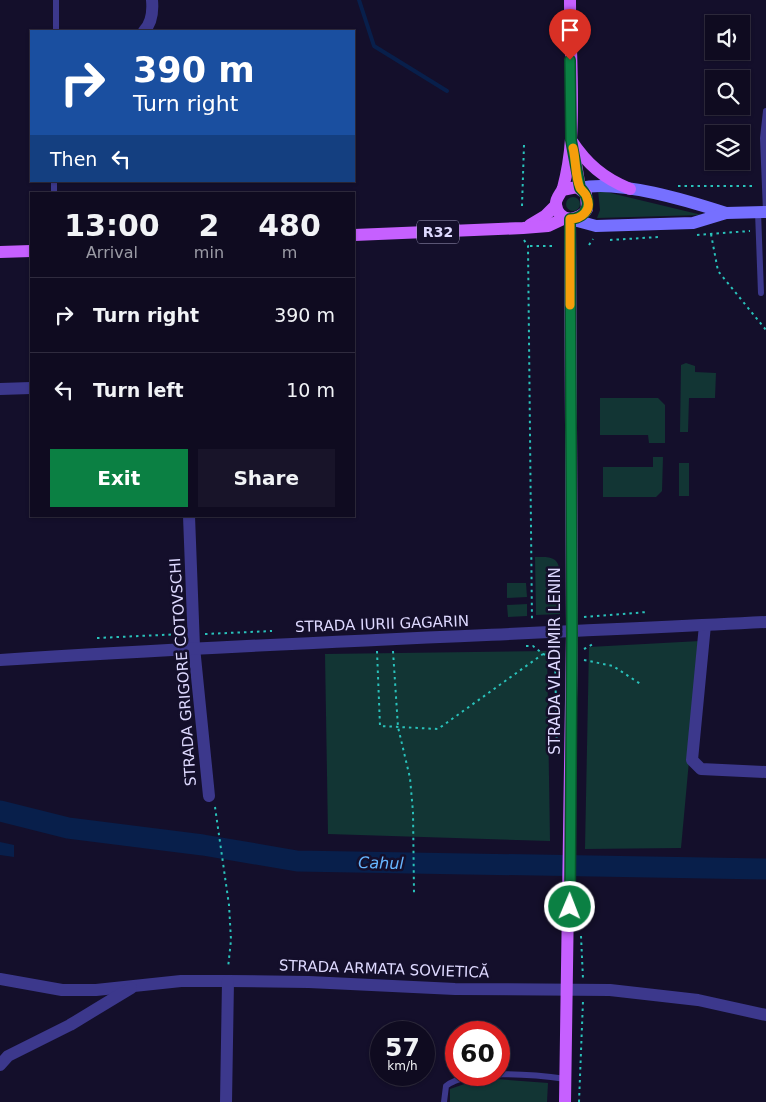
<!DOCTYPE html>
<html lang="en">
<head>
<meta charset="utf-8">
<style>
  :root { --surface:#0f0b20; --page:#181429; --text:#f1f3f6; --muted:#9b9ba5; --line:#2f2b3e; --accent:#0b8043 }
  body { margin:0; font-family:"DejaVu Sans",sans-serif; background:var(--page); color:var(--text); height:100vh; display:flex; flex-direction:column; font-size:19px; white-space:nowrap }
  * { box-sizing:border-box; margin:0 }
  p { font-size:16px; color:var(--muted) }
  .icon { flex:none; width:28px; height:28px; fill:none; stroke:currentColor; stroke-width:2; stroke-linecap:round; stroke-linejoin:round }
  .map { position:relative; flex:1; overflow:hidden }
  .panel { position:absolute; left:30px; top:192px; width:325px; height:325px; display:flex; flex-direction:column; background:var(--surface); border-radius:0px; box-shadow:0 1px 4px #0004,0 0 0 1px var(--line) }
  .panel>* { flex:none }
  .banner { position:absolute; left:30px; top:30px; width:325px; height:152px; border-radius:0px; box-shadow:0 1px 4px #0004,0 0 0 1px var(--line); background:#1a4fa0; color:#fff; overflow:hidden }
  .controls { position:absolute; left:705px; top:15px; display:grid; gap:10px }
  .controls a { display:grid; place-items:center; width:45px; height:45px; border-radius:0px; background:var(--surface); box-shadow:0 1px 4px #0004,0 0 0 1px var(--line); font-size:25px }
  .speed { position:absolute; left:370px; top:1021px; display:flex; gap:10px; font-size:25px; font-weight:700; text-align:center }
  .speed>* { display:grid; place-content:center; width:65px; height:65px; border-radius:50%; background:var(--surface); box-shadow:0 1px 4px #0004,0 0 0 1px var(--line); line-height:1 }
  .speed small { font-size:12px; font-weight:400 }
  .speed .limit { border:8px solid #d22; background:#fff; color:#111 }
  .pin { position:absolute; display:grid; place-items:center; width:42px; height:42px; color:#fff; margin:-51px -21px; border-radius:50% 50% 50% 0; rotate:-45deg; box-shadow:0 0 5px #0007 }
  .pin .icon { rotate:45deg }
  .me { position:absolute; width:55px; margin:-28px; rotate:1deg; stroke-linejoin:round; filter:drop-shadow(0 0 4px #0008) }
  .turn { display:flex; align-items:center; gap:18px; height:105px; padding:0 20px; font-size:22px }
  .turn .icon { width:65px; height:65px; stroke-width:2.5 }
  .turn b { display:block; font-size:35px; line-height:42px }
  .then { display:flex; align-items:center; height:48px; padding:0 20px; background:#0003; gap:10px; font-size:19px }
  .eta { display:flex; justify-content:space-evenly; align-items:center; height:85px; text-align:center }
  .eta b { font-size:30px; font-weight:700; line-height:35px }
  .action { display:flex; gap:10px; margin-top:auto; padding:10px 20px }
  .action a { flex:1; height:58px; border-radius:0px; background:var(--accent); color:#fff; font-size:20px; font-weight:700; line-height:58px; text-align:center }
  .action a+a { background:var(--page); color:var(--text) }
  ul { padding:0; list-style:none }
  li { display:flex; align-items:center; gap:15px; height:75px; padding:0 20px; border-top:1px solid var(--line) }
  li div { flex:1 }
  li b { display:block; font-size:19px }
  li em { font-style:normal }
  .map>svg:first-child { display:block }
</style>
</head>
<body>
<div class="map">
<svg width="766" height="1102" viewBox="0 0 766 1102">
  <rect width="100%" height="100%" fill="#140f2b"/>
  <!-- green -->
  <g fill="#123534">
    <polygon points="598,190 702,215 597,218 600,210"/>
    <circle cx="573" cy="204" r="7"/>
    <polygon points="686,363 695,366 695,372 716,373 715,398 689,398 688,432 680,432 681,365"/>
    <polygon points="600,398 658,398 665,405 665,443 649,443 648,435 600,435"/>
    <polygon points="653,457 663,457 662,491 656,497 603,497 603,467 653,467"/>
    <rect x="679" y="463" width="10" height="33"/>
    <path d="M535,557c6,0 15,-1 20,3 9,7 5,42 5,54l-24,1z"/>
    <polygon points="507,583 526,583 527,597 507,598"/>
    <polygon points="527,604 527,616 508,617 507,605"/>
    <polygon points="700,641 681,848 585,849 589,647"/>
    <polygon points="547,651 550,841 328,834 325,654"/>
    <polygon points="482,1078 548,1083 547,1102 450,1102 450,1089"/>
  </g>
  <!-- water -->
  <polygon fill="#081f4b" points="0,842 14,845 14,857 0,855"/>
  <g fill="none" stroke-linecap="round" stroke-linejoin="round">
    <!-- stream -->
    <polyline stroke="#081f4b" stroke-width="4" points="359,0 374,46 447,91"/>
    <!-- river -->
    <polyline stroke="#081f4b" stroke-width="21" points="0,811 68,828 203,845 297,861 766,869"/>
    <!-- path -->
    <g stroke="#29c2bb" stroke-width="2" stroke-dasharray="2.5 4" stroke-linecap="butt">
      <polyline points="678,186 756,186"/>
      <polyline points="522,206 524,145"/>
      <polyline points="711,234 718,271 766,330"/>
      <polyline points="697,235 750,231"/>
      <polyline points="524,240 528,246 532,621"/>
      <polyline points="610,240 658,237"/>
      <polyline points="589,245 593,239"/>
      <polyline points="530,246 555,246"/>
      <polyline points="584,617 647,612"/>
      <polyline points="205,634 272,631"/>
      <polyline points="97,638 182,634"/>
      <polyline points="526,646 533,646 543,654 555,658 557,756"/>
      <polyline points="584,649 595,643"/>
      <polyline points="377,651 380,726 438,729 543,654"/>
      <polyline points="393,651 398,727 410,778 413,812 414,893"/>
      <polyline points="584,660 613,666 642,685"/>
      <polyline points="215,807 229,905 231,940 228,968"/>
      <polyline points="581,936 583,979"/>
      <polyline points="579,1102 583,1001"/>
    </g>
    <!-- lane -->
    <g stroke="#3c388c" stroke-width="6">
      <polyline points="56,31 56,0"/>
      <polyline points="54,194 54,181"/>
      <polyline points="758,212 761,293"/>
      <polyline points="766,212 763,138 766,111"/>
      <path d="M444,1102l2,-16c22,-18 92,-11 120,-7"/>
    </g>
    <!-- street -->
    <g stroke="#3c388c" stroke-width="12">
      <path d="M144,31c8,-8 9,-20 8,-31"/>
      <polyline points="0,389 31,388"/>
      <polyline points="189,516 194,647 209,796"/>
      <polyline points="705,625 692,760 701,769 766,772"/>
      <path d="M0,660c255,-17 511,-25 766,-38"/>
      <polyline points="0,979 62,990 96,990 181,981 228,981 309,982 455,989 610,990 698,1000 766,1015"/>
      <polyline points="0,1065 8,1056 70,1025 131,988"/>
      <polyline points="226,1102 228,981"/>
    </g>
    <!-- secondary -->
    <g stroke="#7670ff" stroke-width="12">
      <path d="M580,188c38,-9 109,13 146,25"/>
      <polyline points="570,219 596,226 693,223 726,213 766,212"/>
    </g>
    <!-- primary -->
    <g stroke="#c660ff" stroke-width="12">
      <path d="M571,140c16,24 32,38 59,49"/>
      <polyline points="573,146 580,188"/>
      <path d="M562,190l15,-3 9,7 1,15c-7,12 -28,15 -31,-4 -1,-7 5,-11 7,-17 4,-15 7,-34 8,-49 3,-46 -1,-93 -1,-139"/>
      <polyline points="530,225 545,216 556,205"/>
      <polyline points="354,235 523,228 548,226 565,218"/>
      <polyline points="0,252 31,251"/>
      <polyline points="565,1102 572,632 570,219"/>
    </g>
  </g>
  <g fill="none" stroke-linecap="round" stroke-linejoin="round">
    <defs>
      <path id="route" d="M570,907l2,-275 -2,-413c19,-1 23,-19 10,-31l-9,-48 -1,-80"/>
    </defs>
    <!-- route casing -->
    <use href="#route" stroke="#07532c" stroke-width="12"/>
    <!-- route -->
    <use href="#route" stroke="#0b8043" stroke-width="9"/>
    <!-- slow -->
    <path stroke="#f59e0b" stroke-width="9" d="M570,305v-86c12,0 22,-9 17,-21 -1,-5 -5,-7 -7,-10 -5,-11 -4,-29 -7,-40"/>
  </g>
  <g text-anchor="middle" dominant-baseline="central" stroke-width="5" stroke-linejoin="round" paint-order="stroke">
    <!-- shield labels -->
    <rect fill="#140f2b" stroke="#a19cbf" stroke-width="1" x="417" y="220.5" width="42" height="23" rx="4"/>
    <g font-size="14" font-weight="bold" fill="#ded9ff">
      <text x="438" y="232">R32</text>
    </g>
    <!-- street labels -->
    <g font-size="15" fill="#ded9ff" stroke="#140f2b">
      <text transform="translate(382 624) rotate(-2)">STRADA IURII GAGARIN</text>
      <text transform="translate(555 661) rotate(-90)">STRADA VLADIMIR LENIN</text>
      <text transform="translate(183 672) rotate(-94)">STRADA GRIGORE COTOVSCHI</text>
      <text transform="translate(384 969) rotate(2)">STRADA ARMATA SOVIETICĂ</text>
    </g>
    <!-- water labels -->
    <g font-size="16" font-style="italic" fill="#67b6ff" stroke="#140f2b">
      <text transform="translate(381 863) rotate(1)">Cahul</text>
    </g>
  </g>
</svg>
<div class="controls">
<a><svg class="icon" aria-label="sound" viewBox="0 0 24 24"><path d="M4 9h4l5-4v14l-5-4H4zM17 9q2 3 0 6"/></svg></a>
<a><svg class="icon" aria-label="search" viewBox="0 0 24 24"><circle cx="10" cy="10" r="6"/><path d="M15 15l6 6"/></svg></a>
<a><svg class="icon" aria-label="layers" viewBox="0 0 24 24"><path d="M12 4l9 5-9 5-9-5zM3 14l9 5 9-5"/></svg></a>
</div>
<div class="speed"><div>57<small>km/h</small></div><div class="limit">60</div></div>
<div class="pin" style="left:570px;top:60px;background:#d93025"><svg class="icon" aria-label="arrive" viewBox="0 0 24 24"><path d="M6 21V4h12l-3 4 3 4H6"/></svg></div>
<svg class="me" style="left:570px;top:907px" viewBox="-20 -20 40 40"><circle r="17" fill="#0b8043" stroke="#fff" stroke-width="3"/><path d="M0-11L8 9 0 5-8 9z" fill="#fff"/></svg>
<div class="banner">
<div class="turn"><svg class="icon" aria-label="right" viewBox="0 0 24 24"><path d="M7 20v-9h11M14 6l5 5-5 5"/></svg><div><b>390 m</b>Turn right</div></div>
<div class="then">Then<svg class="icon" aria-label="left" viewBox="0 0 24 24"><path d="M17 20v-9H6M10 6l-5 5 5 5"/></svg></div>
</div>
<section class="panel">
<div class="eta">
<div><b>13:00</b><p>Arrival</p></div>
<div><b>2</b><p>min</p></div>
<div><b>480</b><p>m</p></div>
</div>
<ul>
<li><svg class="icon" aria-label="right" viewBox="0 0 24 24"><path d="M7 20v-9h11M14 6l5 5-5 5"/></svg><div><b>Turn right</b></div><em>390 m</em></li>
<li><svg class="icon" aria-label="left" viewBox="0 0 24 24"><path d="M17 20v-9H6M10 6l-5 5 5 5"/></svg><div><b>Turn left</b></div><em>10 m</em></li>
</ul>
<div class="action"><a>Exit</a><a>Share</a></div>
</section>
</div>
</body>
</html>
